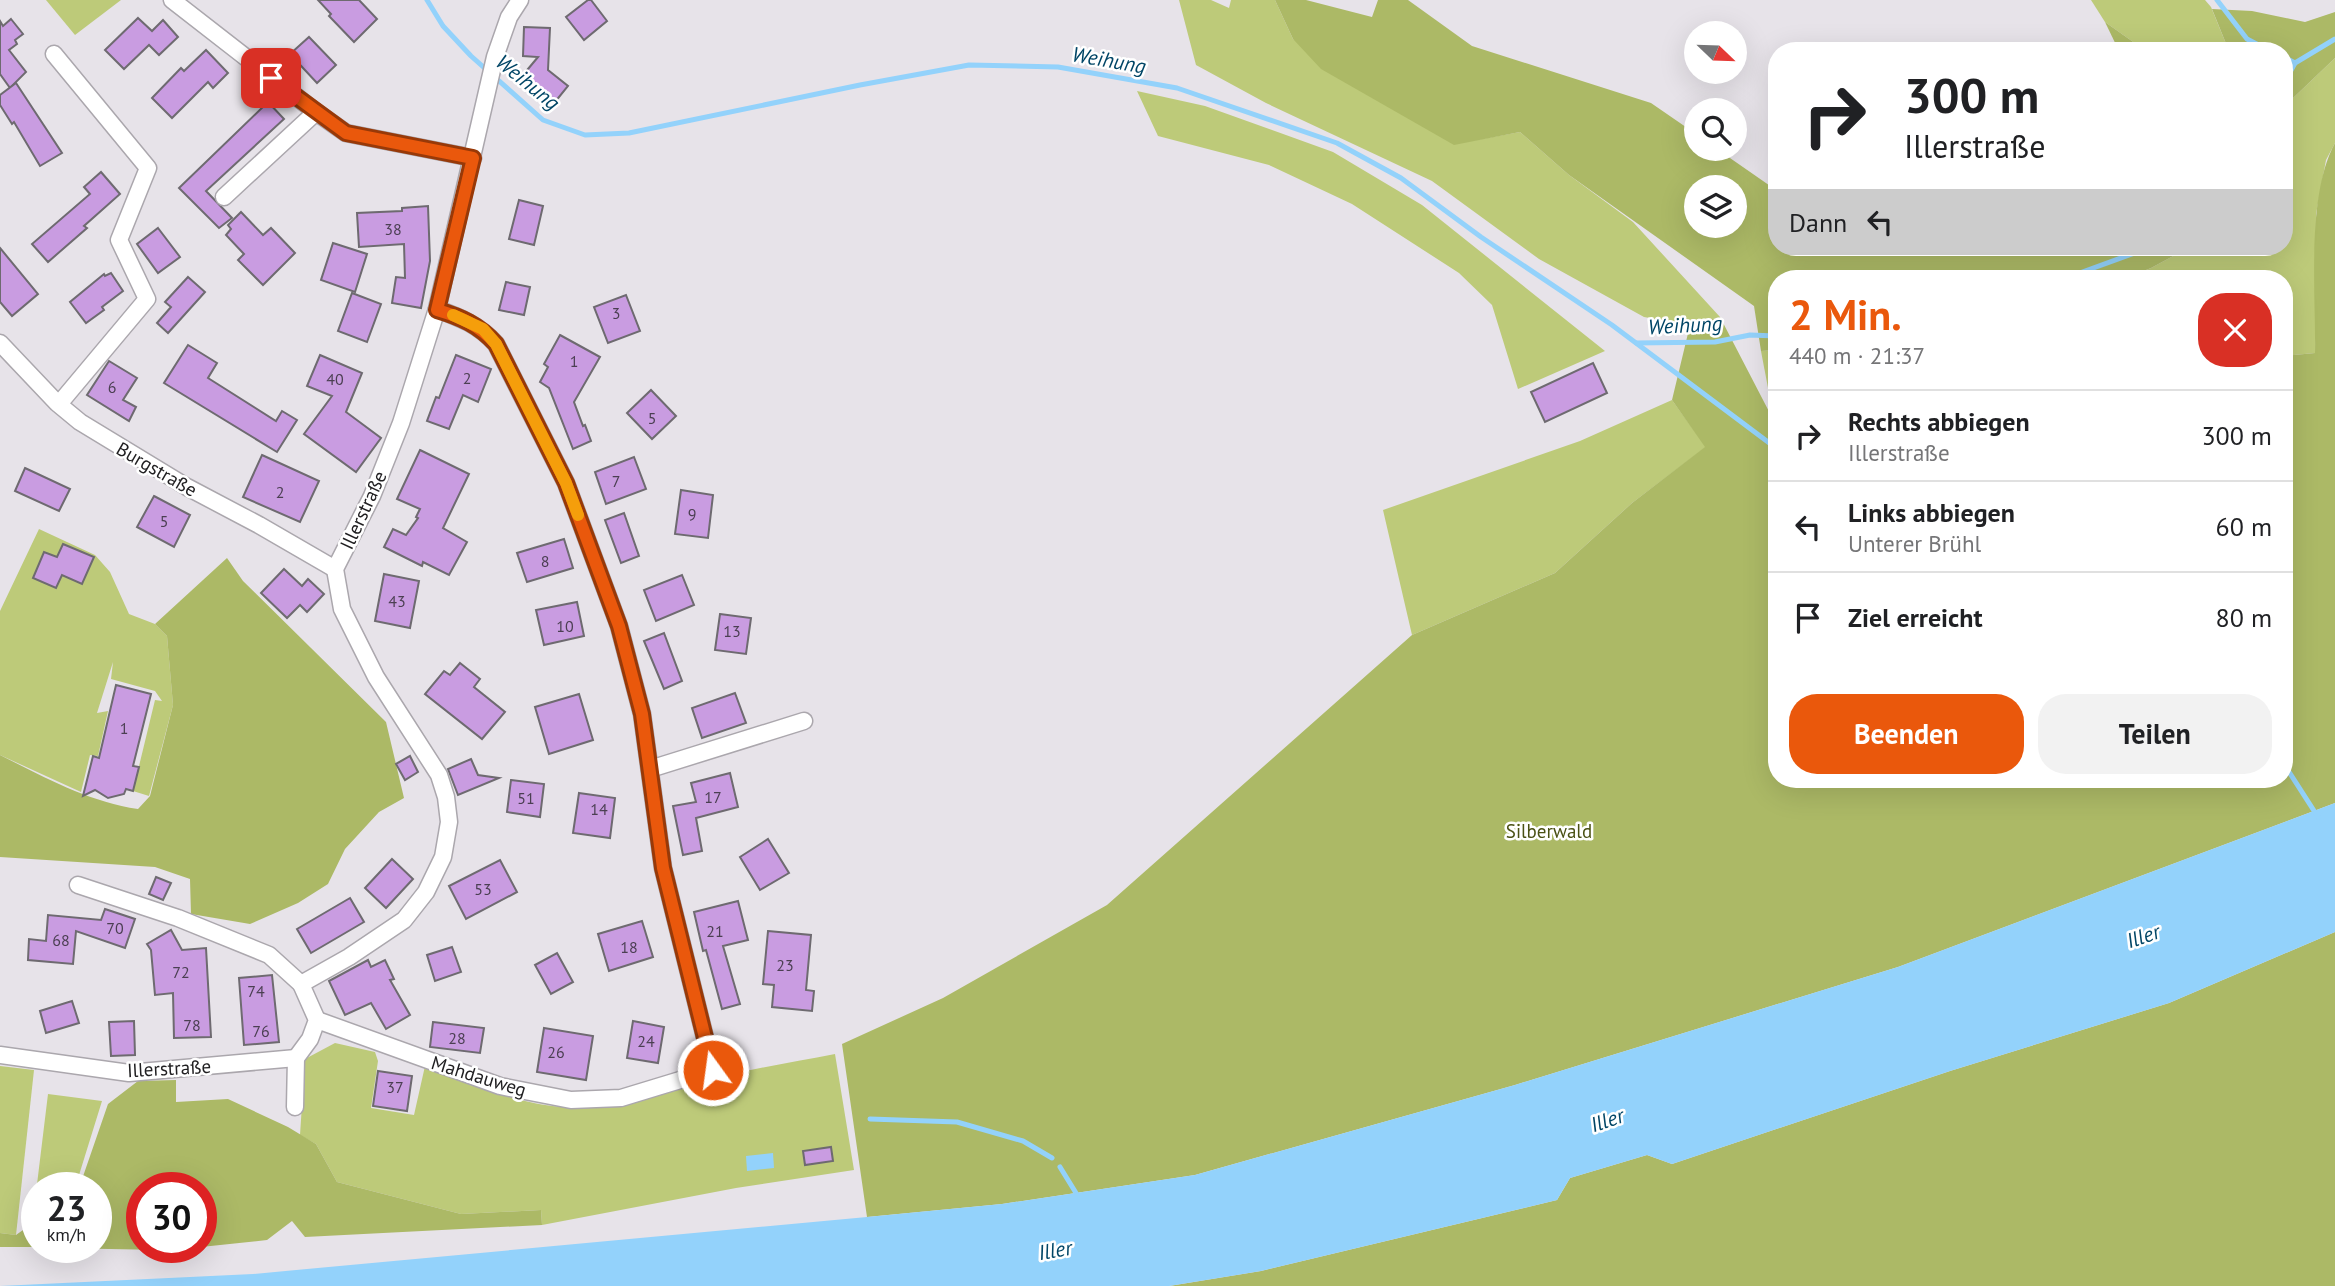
<!DOCTYPE html>
<html lang="de">
<head>
<meta charset="utf-8">
<style>
  :root { --surface:#fff; --page:#f2f2f2; --text:#202124; --muted:#757577; --line:#e0e0e0; --accent:#ea580c }
  body { margin:0; font-family:"PT Sans",sans-serif; background:var(--page); color:var(--text); height:100vh; display:flex; flex-direction:column; font-size:26px; white-space:nowrap }
  * { box-sizing:border-box; margin:0 }
  p { font-size:23px; color:var(--muted) }
  .icon { flex:none; width:38px; height:38px; fill:none; stroke:currentColor; stroke-width:2; stroke-linecap:round; stroke-linejoin:round }
  .map { position:relative; flex:1; overflow:hidden }
  .drawer { position:absolute; left:1768px; top:270px; width:525px; height:518px; display:flex; flex-direction:column; background:var(--surface); border-radius:28px; box-shadow:0 7px 28px #0002 }
  .drawer>* { flex:none }
  .hud { position:absolute; left:1768px; top:42px; width:525px; height:214px; border-radius:28px; box-shadow:0 7px 28px #0002; background:#fff; color:var(--text); overflow:hidden }
  .needle { width:46px; rotate:113deg }
  .buttons { position:absolute; left:1684px; top:21px; display:grid; gap:14px }
  .buttons a { display:grid; place-items:center; width:63px; height:63px; border-radius:50%; background:var(--surface); box-shadow:0 7px 28px #0002; font-size:35px }
  .speed { position:absolute; left:21px; top:1172px; display:flex; gap:14px; font-size:35px; font-weight:700; text-align:center }
  .speed>* { display:grid; place-content:center; width:91px; height:91px; border-radius:50%; background:var(--surface); box-shadow:0 7px 28px #0002; line-height:1 }
  .speed small { font-size:18px; font-weight:400 }
  .speed .limit { border:10px solid #d22; background:#fff; color:#111 }
  .pin { position:absolute; display:grid; place-items:center; width:60px; height:60px; color:#fff; margin:-30px; border-radius:14px; box-shadow:0 4px 10px #0006 }
  .me { position:absolute; width:77px; margin:-38px; rotate:346deg; stroke-linejoin:round; filter:drop-shadow(0 0 5px #0008) }
  .turn { display:flex; align-items:center; gap:24px; height:147px; padding:0 21px; font-size:32px }
  .turn .icon { width:91px; height:91px; stroke-width:2.5 }
  .turn b { display:block; font-size:49px; line-height:60px }
  .then { display:flex; align-items:center; height:66px; padding:0 21px; background:#0003; gap:14px; font-size:26px }
  .round { display:grid; place-items:center; flex:none; width:74px; height:74px; border-radius:28px; background:var(--page) }
  .head { display:flex; align-items:center; justify-content:space-between; height:119px; padding:0 21px }
  h1 { font-size:42px; font-weight:600; line-height:52px; color:var(--accent) }
  .cta { display:flex; gap:14px; margin-top:auto; padding:14px 21px }
  .cta a { flex:1; height:80px; border-radius:28px; background:var(--accent); color:#fff; font-size:28px; font-weight:600; line-height:80px; text-align:center }
  .cta a+a { background:var(--page); color:var(--text) }
  ul { padding:0; list-style:none }
  li { display:flex; align-items:center; gap:21px; height:91px; padding:0 21px; border-top:2px solid var(--line) }
  li div { flex:1 }
  li b { display:block; font-size:26px }
  li em { font-style:normal }
  .map>svg:first-child { display:block }
</style>
</head>
<body>
<div class="map">
<svg width="2335" height="1286" viewBox="0 0 2335 1286">
  <rect width="100%" height="100%" fill="#e7e3e9"/>
  <!-- green -->
  <g fill="#bdca79">
    <polygon points="46,0 121,0 75,35"/>
    <polygon points="1179,0 1211,0 1229,8 1231,0 1275,0 1293,39 1454,144 1520,132 1569,175 1633,222 1720,317 1690,325 1644,317 1539,259 1432,181 1266,103 1196,65"/>
    <polygon points="2091,0 2205,0 2211,7 2229,51 2146,51 2105,22"/>
    <polygon points="2335,58 2335,143 2326,160 2316,214 2315,353 2284,356 2284,278 2126,278 2151,268 2190,247 2284,247 2284,114 2291,100"/>
    <polygon points="1137,91 1205,106 1333,152 1422,205 1605,351 1518,389 1492,305 1459,273 1352,204 1269,165 1158,136"/>
    <polygon points="1776,350 1776,425 1775,425 1761,351"/>
    <polygon points="1672,400 1706,447 1632,503 1555,573 1412,635 1383,510 1580,441"/>
    <polygon points="39,529 95,555 110,572 129,614 155,624 167,636 173,705 149,796 133,791 155,700 162,701 155,691 111,679 113,662 97,713 108,711 98,756 90,755 81,792 0,755 0,611"/>
    <path d="M335,1043l40,9 3,9 -7,47 43,7 11,-49c38,13 88,36 127,40 61,7 115,-16 173,-30 36,-9 74,-15 110,-22l19,116 -118,18 -194,37 -1,-15 -80,4 -124,-32 -21,-38 -16,-9 5,-76z"/>
    <polygon points="0,1066 34,1070 16,1235 0,1233"/>
    <polygon points="48,1094 102,1101 75,1188 37,1188 37,1215 33,1217"/>
  </g>
  <!-- forest -->
  <g fill="#acb966" fill-rule="evenodd">
    <path d="M1275,0h31l66,17 6,-17h30l64,46 179,57 45,31v15h21l59,41v57h414l-39,21 -25,10h-350v72l-15,1 -7,-45 -185,-131 -49,-43 -66,13 -133,-76 -28,-30zM1696,187h38v39h-38z"/>
    <polygon points="2212,9 2252,11 2305,22 2335,12 2335,58 2291,100 2284,114 2284,51 2229,51"/>
    <polygon points="2105,22 2146,51 2119,51"/>
    <path d="M2335,143v660l-437,164 -383,118 -320,90 -193,29 -135,13 -25,-173 101,-46 164,-93 305,-270 143,-62 77,-70 73,-56 -33,-47 18,-75 30,-8 56,108v354h508v-423l31,-3c1,-62 -9,-157 20,-210z"/>
    <path d="M227,558l16,23 143,141 18,76 -25,14 -34,37 -17,35 -30,19 -48,21 -59,-10 -1,-35 -35,-12 -155,-10v-102c44,22 89,47 138,54l12,-13 23,-91 -6,-69 -12,-12z"/>
    <polygon points="2335,932 2335,1286 1169,1286 1261,1271 1557,1200 1570,1178 1647,1155 1672,1164 1950,1071 2169,1003"/>
    <polygon points="176,1080 176,1102 228,1099 288,1127 316,1144 337,1182 461,1214 541,1210 542,1225 305,1237 292,1221 267,1240 201,1247 201,1188 142,1188 142,1248 189,1248 164,1250 54,1248 96,1248 96,1188 79,1188 108,1104 138,1081"/>
    <polygon points="37,1220 37,1247 0,1247 0,1233 16,1235"/>
  </g>
  <!-- water -->
  <g fill="#93d2fb">
    <polygon points="2335,803 2335,932 2169,1003 1950,1071 1672,1164 1647,1155 1570,1178 1557,1200 1261,1271 1169,1286 0,1286 253,1274 867,1217 1002,1204 1195,1175 1515,1085 1898,967"/>
    <polygon points="773,1153 774,1168 747,1171 746,1156"/>
  </g>
  <g fill="none" stroke-linecap="round" stroke-linejoin="round">
    <!-- stream -->
    <g stroke="#93d2fb" stroke-width="5">
      <polyline points="427,0 443,26 471,56 543,120 585,135 629,133 860,85 969,65 1058,67 1177,88 1337,143 1401,178 1481,237 1612,325 1776,448"/>
      <polyline points="2217,0 2247,39 2270,51"/>
      <polyline points="2284,57 2295,63"/>
      <polyline points="2284,83 2295,63 2335,39"/>
      <polyline points="2066,278 2151,247"/>
      <polyline points="1636,343 1715,342 1750,335 1776,336"/>
      <polyline points="2284,764 2318,817"/>
      <polyline points="870,1119 957,1122 1023,1141 1052,1158"/>
      <polyline points="1060,1167 1076,1193"/>
    </g>
  </g>
  <!-- building -->
  <g fill="#c99ce1" stroke="#6e6a70" stroke-width="2">
    <polygon points="318,0 359,0 377,19 354,42 329,16 331,14"/>
    <polygon points="588,0 591,0 607,21 584,40 566,17"/>
    <polygon points="138,18 152,31 163,20 178,37 159,55 149,45 124,69 105,50"/>
    <polygon points="11,19 23,34 15,40 17,44 9,50 26,72 10,88 0,74 0,21 3,26"/>
    <polygon points="524,27 550,28 548,70 568,86 555,102 523,75 538,57 523,56"/>
    <polygon points="309,37 336,65 317,83 290,54"/>
    <polygon points="206,50 228,73 213,88 208,82 172,118 152,98 181,68 184,71"/>
    <polygon points="16,83 62,153 40,166 14,122 12,124 0,105 0,95"/>
    <polygon points="268,102 284,119 206,191 232,218 219,228 179,188"/>
    <polygon points="101,172 120,194 84,226 87,228 48,262 32,244 90,194 84,187"/>
    <polygon points="519,200 543,206 534,245 509,239"/>
    <polygon points="428,206 430,261 421,308 392,303 396,277 405,278 404,244 359,247 357,213 402,211 402,208"/>
    <polygon points="241,212 263,235 271,228 295,253 263,285 238,260 244,254 226,235 231,229 228,225"/>
    <polygon points="158,228 180,257 158,273 137,244"/>
    <polygon points="333,243 367,254 355,292 321,280"/>
    <polygon points="0,248 38,294 12,316 0,302"/>
    <polygon points="111,273 123,291 102,307 104,310 86,323 70,302 104,274 105,276"/>
    <polygon points="188,277 205,292 168,333 157,323 171,307 165,302"/>
    <polygon points="506,282 530,287 524,315 499,310"/>
    <polygon points="352,293 381,304 367,342 338,331"/>
    <polygon points="626,295 640,331 608,343 594,307"/>
    <polygon points="560,335 600,357 574,402 583,426 585,425 591,441 573,449 549,388 540,382 548,367 544,364"/>
    <polygon points="188,345 217,363 208,378 276,421 282,411 297,420 277,452 164,383"/>
    <polygon points="320,355 362,373 346,412 381,438 356,472 304,434 332,396 307,386"/>
    <polygon points="456,355 491,369 478,402 463,395 449,429 427,421 436,397 439,398"/>
    <polygon points="109,361 137,378 123,400 136,407 129,421 87,395"/>
    <polygon points="1593,363 1607,393 1545,422 1531,392"/>
    <polygon points="651,390 676,416 652,439 627,413"/>
    <polygon points="420,450 469,474 443,528 467,542 449,575 423,562 422,566 384,547 393,529 406,535 418,518 416,517 420,509 397,499"/>
    <polygon points="262,455 319,481 300,522 243,497"/>
    <polygon points="634,457 646,489 606,504 595,472"/>
    <polygon points="25,468 70,489 59,511 15,491"/>
    <polygon points="681,490 713,495 708,538 675,534"/>
    <polygon points="154,496 190,515 174,547 137,527"/>
    <polygon points="624,513 639,556 621,563 605,520"/>
    <polygon points="564,539 573,568 527,582 517,553"/>
    <polygon points="63,544 94,557 82,584 62,575 56,588 33,578 44,552 57,557"/>
    <polygon points="284,569 302,586 308,579 324,594 307,612 300,605 287,618 261,593"/>
    <polygon points="384,574 419,581 410,628 375,621"/>
    <polygon points="682,575 694,605 656,621 644,590"/>
    <polygon points="577,602 584,636 544,645 536,610"/>
    <polygon points="720,614 751,618 746,654 715,650"/>
    <polygon points="664,633 682,681 664,689 644,641"/>
    <polygon points="460,663 480,679 474,687 505,712 482,739 425,694 444,671 450,675"/>
    <polygon points="116,685 151,694 133,766 139,767 133,791 126,789 124,794 108,798 95,790 83,796 93,756 99,758"/>
    <polygon points="735,693 746,723 702,738 692,708"/>
    <polygon points="579,694 593,740 549,754 535,707"/>
    <polygon points="410,756 418,772 405,780 396,764"/>
    <polygon points="471,759 478,775 499,778 458,795 448,769"/>
    <polygon points="730,773 738,807 696,818 702,851 683,855 673,806 696,802 691,783"/>
    <polygon points="511,780 544,784 540,817 507,812"/>
    <polygon points="579,793 615,798 610,838 573,833"/>
    <polygon points="768,839 789,873 760,890 740,857"/>
    <polygon points="392,859 413,879 386,908 365,888"/>
    <polygon points="500,860 517,892 466,919 449,886"/>
    <polygon points="156,877 171,883 163,900 149,894"/>
    <polygon points="350,898 364,922 311,953 297,929"/>
    <polygon points="738,901 748,940 723,946 740,1004 722,1009 706,950 703,951 694,912"/>
    <polygon points="105,909 135,919 125,948 76,931 73,964 28,960 29,939 46,941 48,915 101,920"/>
    <polygon points="642,921 653,957 609,971 598,934"/>
    <polygon points="171,930 182,950 206,948 211,1037 174,1038 173,993 155,995 151,950 147,944"/>
    <polygon points="768,931 811,935 806,990 814,991 812,1011 772,1007 774,985 763,984"/>
    <polygon points="452,947 461,972 435,981 427,955"/>
    <polygon points="557,953 573,982 551,994 535,965"/>
    <polygon points="368,960 371,967 385,960 394,979 390,980 410,1015 386,1029 371,1003 345,1015 329,981"/>
    <polygon points="272,975 279,1042 244,1045 239,978"/>
    <polygon points="72,1001 79,1023 46,1033 40,1011"/>
    <polygon points="134,1021 135,1055 111,1056 109,1022"/>
    <polygon points="633,1021 664,1027 658,1063 627,1058"/>
    <polygon points="433,1022 484,1028 480,1053 430,1047"/>
    <polygon points="544,1028 593,1036 586,1080 537,1072"/>
    <polygon points="378,1071 412,1076 407,1111 373,1106"/>
    <polygon points="831,1147 833,1161 805,1165 803,1151"/>
  </g>
  <g fill="none" stroke-linecap="round" stroke-linejoin="round">
    <defs>
      <g id="minor">
        <polyline points="172,0 316,112 346,133 473,158"/>
        <polyline points="54,54 148,168 119,240 147,299 59,404"/>
        <polyline points="224,197 316,112"/>
        <polyline points="0,343 57,403 80,422 187,487 259,525 335,569"/>
        <polyline points="650,769 804,721"/>
        <polyline points="78,885 178,918 269,955 301,984"/>
        <path d="M317,1020l183,66 71,14 50,-2 92,-28 -50,-202 -21,-154 -23,-88 -53,-143 -70,-139c-17,-19 -35,-26 -59,-35"/>
        <polyline points="0,1055 129,1073 296,1058"/>
        <polyline points="295,1107 296,1058 310,1039 317,1020 301,984 349,957 404,920 426,892 443,857 449,822 446,797 439,775 376,677 342,609 335,569 372,496 401,423 437,309 495,57 509,17 520,0"/>
      </g>
    </defs>
    <!-- minor casing -->
    <use href="#minor" stroke="#aba7ad" stroke-width="19"/>
    <!-- minor -->
    <use href="#minor" stroke="#fff" stroke-width="16"/>
  </g>
  <g fill="none" stroke-linecap="round" stroke-linejoin="round">
    <defs>
      <path id="route" d="M271,78l75,55 127,25 -36,152c24,7 42,15 59,34l70,139 53,143 23,88 21,154 50,202"/>
    </defs>
    <!-- route casing -->
    <use href="#route" stroke="#983908" stroke-width="18"/>
    <!-- route -->
    <use href="#route" stroke="#ea580c" stroke-width="12"/>
    <!-- slow -->
    <polyline stroke="#f59e0b" stroke-width="12" points="453,315 483,329 496,344 566,483 578,515"/>
  </g>
  <g text-anchor="middle" dominant-baseline="central" stroke-width="5" stroke-linejoin="round" paint-order="stroke">
    <!-- number labels -->
    <g font-size="16" fill="#4b3f52">
      <text x="393" y="229">38</text>
      <text x="616" y="313">3</text>
      <text x="574" y="361">1</text>
      <text x="467" y="378">2</text>
      <text x="335" y="379">40</text>
      <text x="112" y="387">6</text>
      <text x="652" y="418">5</text>
      <text x="616" y="481">7</text>
      <text x="280" y="492">2</text>
      <text x="692" y="514">9</text>
      <text x="164" y="521">5</text>
      <text x="545" y="561">8</text>
      <text x="397" y="601">43</text>
      <text x="565" y="626">10</text>
      <text x="732" y="631">13</text>
      <text x="124" y="728">1</text>
      <text x="713" y="797">17</text>
      <text x="526" y="798">51</text>
      <text x="599" y="809">14</text>
      <text x="483" y="889">53</text>
      <text x="115" y="928">70</text>
      <text x="715" y="931">21</text>
      <text x="61" y="940">68</text>
      <text x="629" y="947">18</text>
      <text x="785" y="965">23</text>
      <text x="181" y="972">72</text>
      <text x="256" y="991">74</text>
      <text x="192" y="1025">78</text>
      <text x="261" y="1031">76</text>
      <text x="457" y="1038">28</text>
      <text x="646" y="1041">24</text>
      <text x="556" y="1052">26</text>
      <text x="395" y="1087">37</text>
    </g>
    <!-- street labels -->
    <g font-size="19" fill="#212022" stroke="#fff">
      <text transform="translate(157 469) rotate(30)">Burgstraße</text>
      <text transform="translate(363 510) rotate(-65)">Illerstraße</text>
      <text transform="translate(169 1068) rotate(-3)">Illerstraße</text>
      <text transform="translate(479 1076) rotate(17)">Mahdauweg</text>
    </g>
    <!-- park labels -->
    <g font-size="19" fill="#4a5114" stroke="#fff">
      <text x="1549" y="831">Silberwald</text>
    </g>
    <!-- water labels -->
    <g font-size="21" font-style="italic" fill="#004566" stroke="#fff">
      <text transform="translate(1109 60) rotate(10)">Weihung</text>
      <text transform="translate(528 82) rotate(39)">Weihung</text>
      <text transform="translate(1685 325) rotate(-3)">Weihung</text>
      <text transform="translate(2143 936) rotate(-19)">Iller</text>
      <text transform="translate(1607 1120) rotate(-19)">Iller</text>
      <text transform="translate(1055 1250) rotate(-10)">Iller</text>
    </g>
  </g>
</svg>
<div class="buttons">
<a><svg class="needle" viewBox="-14 -14 28 28"><path d="M0-13l5 13h-10z" fill="#e53935"/><path d="M0 13l5-13h-10z" fill="#757577"/></svg></a>
<a><svg class="icon" aria-label="search" viewBox="0 0 24 24"><circle cx="10" cy="10" r="6"/><path d="M15 15l6 6"/></svg></a>
<a><svg class="icon" aria-label="layers" viewBox="0 0 24 24"><path d="M12 4l9 5-9 5-9-5zM3 14l9 5 9-5"/></svg></a>
</div>
<div class="speed"><div>23<small>km/h</small></div><div class="limit">30</div></div>
<div class="pin" style="left:271px;top:78px;background:#d93025"><svg class="icon" aria-label="arrive" viewBox="0 0 24 24"><path d="M6 21V4h12l-3 4 3 4H6"/></svg></div>
<svg class="me" style="left:713px;top:1070px" viewBox="-20 -20 40 40"><circle r="17" fill="#ea580c" stroke="#fff" stroke-width="3"/><path d="M0-11L8 9 0 5-8 9z" fill="#fff"/></svg>
<div class="hud">
<div class="turn"><svg class="icon" aria-label="right" viewBox="0 0 24 24"><path d="M7 20v-9h11M14 6l5 5-5 5"/></svg><div><b>300 m</b>Illerstraße</div></div>
<div class="then">Dann<svg class="icon" aria-label="left" viewBox="0 0 24 24"><path d="M17 20v-9H6M10 6l-5 5 5 5"/></svg></div>
</div>
<section class="drawer">
<div class="head"><div><h1>2 Min.</h1><p>440 m · 21:37</p></div><a class="round" style="background:#d93025;color:#fff"><svg class="icon" aria-label="close" viewBox="0 0 24 24"><path d="M6 6l12 12M18 6L6 18"/></svg></a></div>
<ul>
<li><svg class="icon" aria-label="right" viewBox="0 0 24 24"><path d="M7 20v-9h11M14 6l5 5-5 5"/></svg><div><b>Rechts abbiegen</b><p>Illerstraße</p></div><em>300 m</em></li>
<li><svg class="icon" aria-label="left" viewBox="0 0 24 24"><path d="M17 20v-9H6M10 6l-5 5 5 5"/></svg><div><b>Links abbiegen</b><p>Unterer Brühl</p></div><em>60 m</em></li>
<li><svg class="icon" aria-label="arrive" viewBox="0 0 24 24"><path d="M6 21V4h12l-3 4 3 4H6"/></svg><div><b>Ziel erreicht</b></div><em>80 m</em></li>
</ul>
<div class="cta"><a>Beenden</a><a>Teilen</a></div>
</section>
</div>
</body>
</html>
